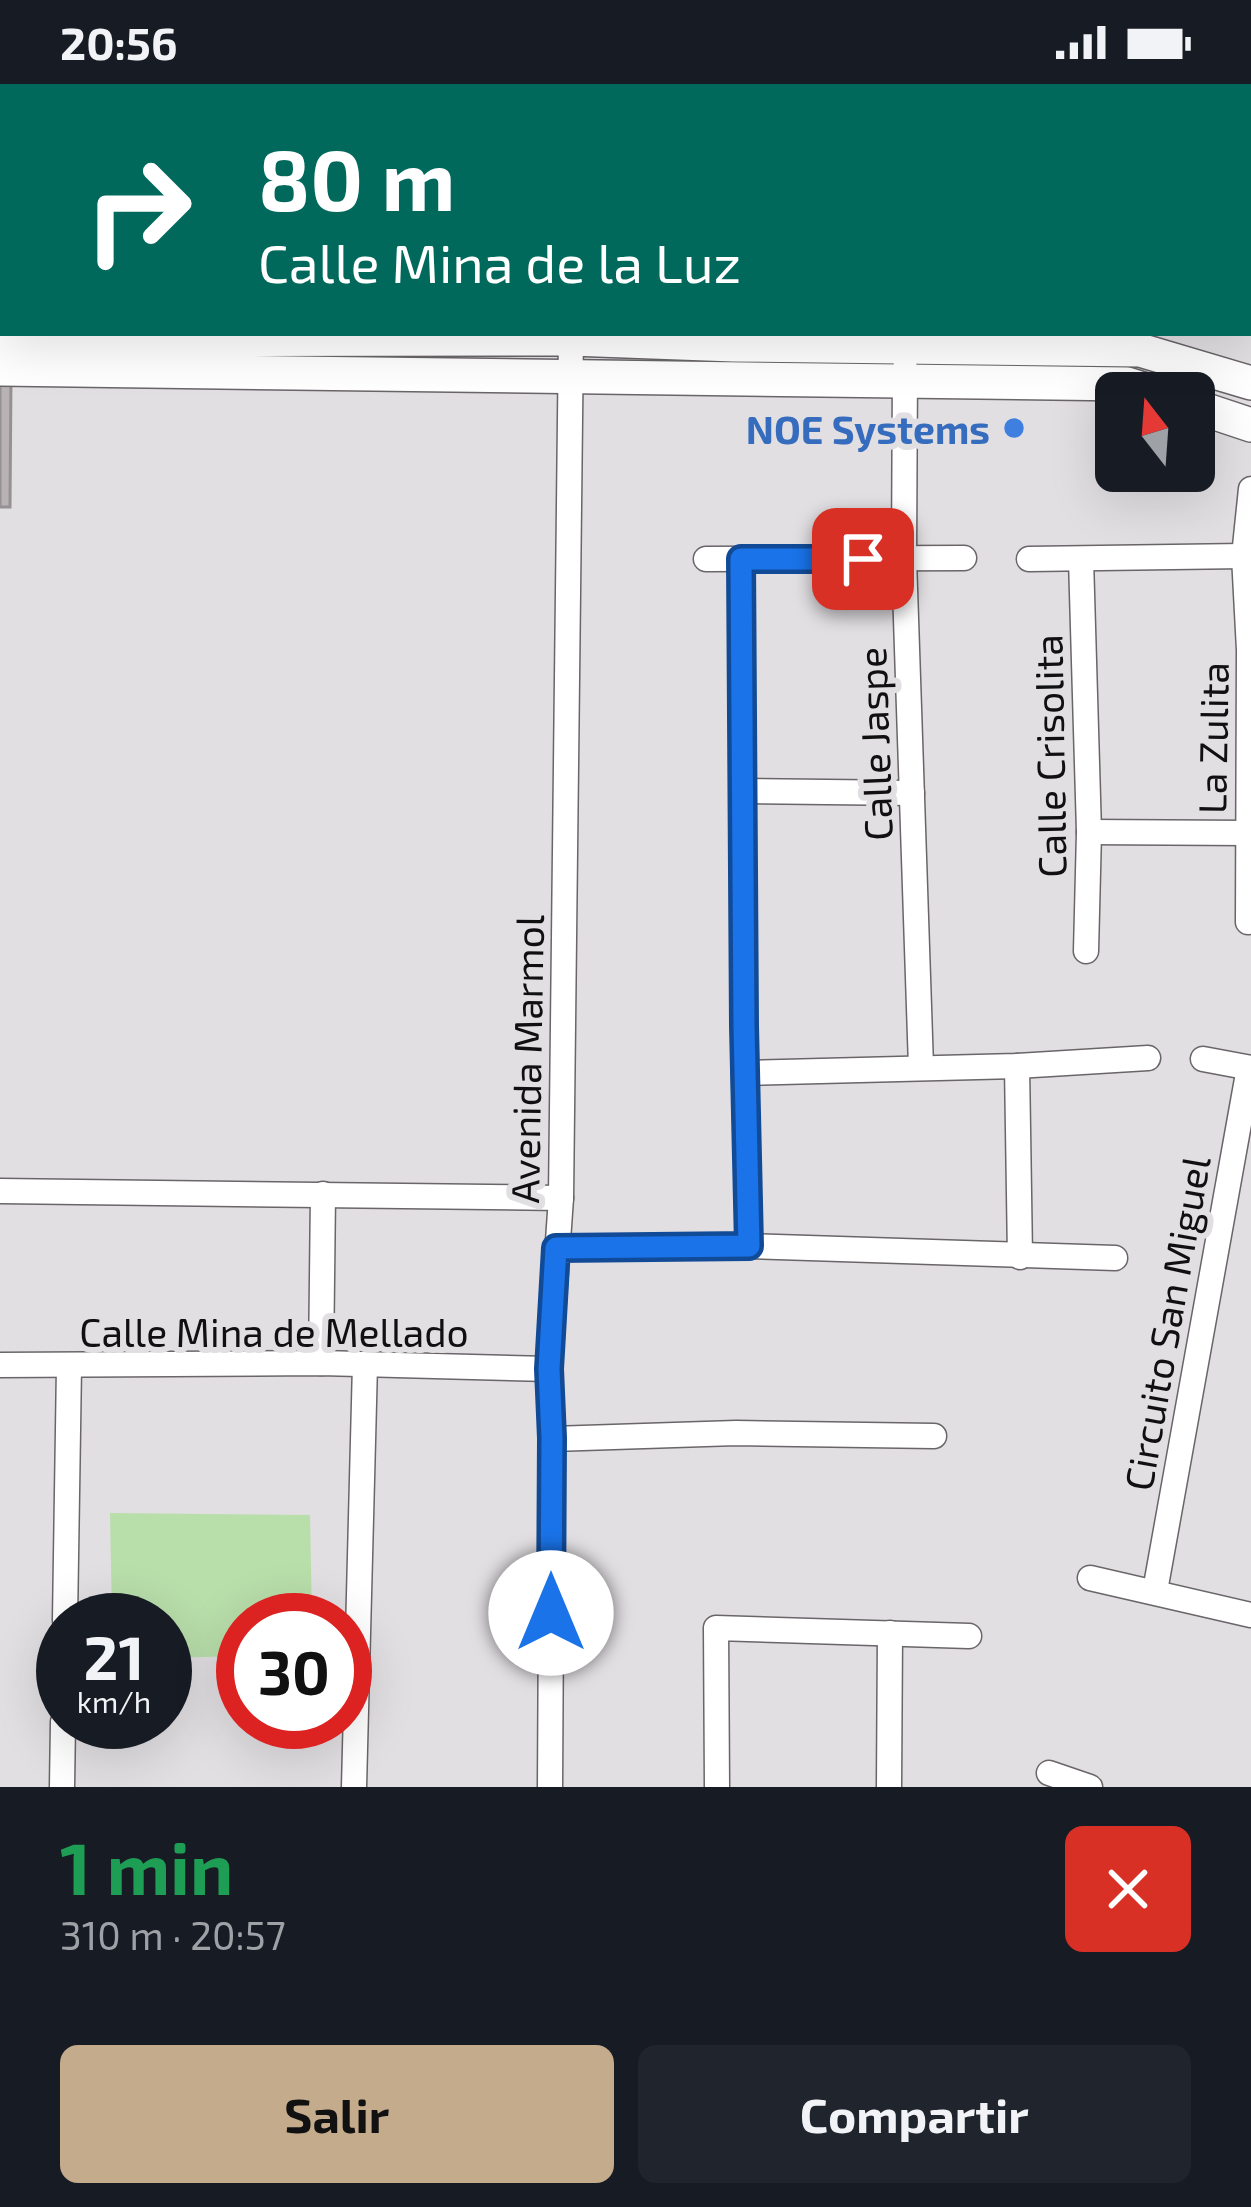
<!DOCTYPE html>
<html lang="es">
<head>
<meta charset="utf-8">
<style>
  :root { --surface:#171b24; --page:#20242c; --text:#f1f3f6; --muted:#9ea1a6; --accent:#c3ab8b }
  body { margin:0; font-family:"Exo 2",sans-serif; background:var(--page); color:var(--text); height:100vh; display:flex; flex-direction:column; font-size:45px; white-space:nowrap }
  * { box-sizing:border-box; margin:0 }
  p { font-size:39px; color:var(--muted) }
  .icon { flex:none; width:66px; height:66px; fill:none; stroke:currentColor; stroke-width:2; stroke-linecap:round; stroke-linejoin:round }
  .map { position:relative; height:1703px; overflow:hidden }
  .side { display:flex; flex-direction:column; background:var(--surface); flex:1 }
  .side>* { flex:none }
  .top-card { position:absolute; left:0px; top:0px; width:1251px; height:252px; box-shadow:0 12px 48px #0002; background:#00695c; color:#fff; overflow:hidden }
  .needle { width:78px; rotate:343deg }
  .buttons { position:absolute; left:1095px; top:288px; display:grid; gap:24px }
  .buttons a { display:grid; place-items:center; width:120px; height:120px; border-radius:18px; background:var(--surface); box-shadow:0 12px 48px #0002; font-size:60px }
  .speed { position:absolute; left:36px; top:1509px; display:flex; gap:24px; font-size:60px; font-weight:700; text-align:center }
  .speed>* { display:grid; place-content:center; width:156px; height:156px; border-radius:50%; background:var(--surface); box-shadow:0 12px 48px #0002; line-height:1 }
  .speed small { font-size:30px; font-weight:400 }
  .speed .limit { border:18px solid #d22; background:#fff; color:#111 }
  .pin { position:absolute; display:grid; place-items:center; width:102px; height:102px; color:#fff; margin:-51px; border-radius:24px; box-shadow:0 6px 18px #0006 }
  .me { position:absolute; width:132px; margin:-66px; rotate:0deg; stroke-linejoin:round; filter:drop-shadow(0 0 9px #0008) }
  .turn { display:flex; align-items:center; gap:42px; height:252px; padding:0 60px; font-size:54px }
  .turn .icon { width:156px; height:156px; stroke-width:2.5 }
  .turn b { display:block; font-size:84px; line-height:102px }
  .round { display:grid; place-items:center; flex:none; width:126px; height:126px; border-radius:18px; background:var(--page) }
  .overview { display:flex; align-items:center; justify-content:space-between; height:204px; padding:0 60px }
  h1 { font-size:72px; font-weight:700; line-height:90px; color:#1e9e55 }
  .primary-button { display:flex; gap:24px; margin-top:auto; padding:24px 60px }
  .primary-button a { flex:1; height:138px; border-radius:18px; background:var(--accent); color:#111; font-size:48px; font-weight:700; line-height:138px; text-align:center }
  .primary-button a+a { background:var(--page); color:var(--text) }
  .status { display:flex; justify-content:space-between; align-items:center; height:84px; padding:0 60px; background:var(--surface); direction:ltr }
  .status svg { height:33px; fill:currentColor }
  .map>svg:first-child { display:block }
</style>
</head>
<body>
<div class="status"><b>20:56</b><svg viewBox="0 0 49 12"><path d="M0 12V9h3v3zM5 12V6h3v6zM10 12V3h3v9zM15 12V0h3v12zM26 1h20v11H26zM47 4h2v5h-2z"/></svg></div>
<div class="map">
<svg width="1251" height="1703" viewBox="0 0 1251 1703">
  <rect width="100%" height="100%" fill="#e2dfe3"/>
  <!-- green -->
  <polygon fill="#b8deaa" points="110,1429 310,1431 312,1536 243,1536 243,1572 165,1574 165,1536 112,1536"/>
  <!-- building -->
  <polygon fill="#b8b2b4" stroke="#959092" stroke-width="3" points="0,293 11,293 10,423 0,423"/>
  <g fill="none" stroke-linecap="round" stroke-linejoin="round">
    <defs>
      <g id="street">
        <polyline points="86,0 86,3"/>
        <polyline points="373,0 373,3"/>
        <polyline points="568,0 568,3"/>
        <polyline points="736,3 736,0"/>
        <polyline points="905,284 904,475 921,983"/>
        <polyline points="706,475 964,474"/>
        <polyline points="741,475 744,989 749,1162"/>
        <polyline points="1029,475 1244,472"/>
        <polyline points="1081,475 1089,748 1086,867"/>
        <polyline points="743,707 912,709"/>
        <polyline points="1089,748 1247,749"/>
        <polyline points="1248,838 1249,566 1244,472 1251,405"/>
        <polyline points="1203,975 1251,984"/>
        <polyline points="1017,982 1020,1173"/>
        <polyline points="744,989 1017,982 1148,974"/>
        <polyline points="0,1107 561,1114"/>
        <polyline points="556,1164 749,1162 1115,1174"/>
        <polyline points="321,1279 323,1110"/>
        <polyline points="0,1281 321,1279 549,1285"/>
        <polyline points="552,1355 736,1349 934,1352"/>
        <polyline points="1090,1494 1251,1531"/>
        <polyline points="1155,1507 1249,984"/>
        <polyline points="65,1536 69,1282"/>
        <polyline points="1049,1689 1090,1703"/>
        <polyline points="62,1703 63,1638"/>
        <polyline points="354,1703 365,1280"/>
        <polyline points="550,1703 552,1355 549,1285 561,1114 571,249"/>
        <polyline points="717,1703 716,1544 969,1552"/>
        <polyline points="889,1703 890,1549"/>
      </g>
      <g id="secondary">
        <polyline points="0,256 571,255 734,261 1140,266 1251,299"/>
        <polyline points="0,285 1127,300 1155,309"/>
        <polyline points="1194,322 1251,341"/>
      </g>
    </defs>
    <!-- street casing -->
    <use href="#street" stroke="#696569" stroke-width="27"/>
    <!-- secondary casing -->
    <use href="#secondary" stroke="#696569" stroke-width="36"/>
    <!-- street -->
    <use href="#street" stroke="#fff" stroke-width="24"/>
    <!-- secondary -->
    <use href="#secondary" stroke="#fff" stroke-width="33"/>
  </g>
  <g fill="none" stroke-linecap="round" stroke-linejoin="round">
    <defs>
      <polyline id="route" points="551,1529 552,1354 549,1285 556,1164 749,1162 744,942 741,475 863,475"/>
    </defs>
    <!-- route casing -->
    <use href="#route" stroke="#114b97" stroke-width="30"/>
    <!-- route -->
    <use href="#route" stroke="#1a73e8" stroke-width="21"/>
  </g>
  <!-- markers -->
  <circle fill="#3f7fe0" stroke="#e2dfe3" stroke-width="4.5" cx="1014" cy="344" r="12"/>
  <g text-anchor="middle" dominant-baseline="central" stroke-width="12" stroke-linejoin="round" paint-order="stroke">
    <!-- shop labels -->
    <g font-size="39" font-weight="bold" fill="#366cbe" stroke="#e2dfe3" text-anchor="end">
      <text x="990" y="344">NOE Systems</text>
    </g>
    <!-- street labels -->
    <g font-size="39" fill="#111011" stroke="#e2dfe3">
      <text transform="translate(1212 654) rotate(-89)">La Zulita</text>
      <text transform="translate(874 660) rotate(-92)">Calle Jaspe</text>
      <text transform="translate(1049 672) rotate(-91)">Calle Crisolita</text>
      <text transform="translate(526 975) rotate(-89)">Avenida Marmol</text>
      <text transform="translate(1166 1239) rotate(-80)">Circuito San Miguel</text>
      <text x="274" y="1247">Calle Mina de Mellado</text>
    </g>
  </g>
</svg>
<div class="buttons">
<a><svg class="needle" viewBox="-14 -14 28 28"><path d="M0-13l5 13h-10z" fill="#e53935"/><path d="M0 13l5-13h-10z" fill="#9ea1a6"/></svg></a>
</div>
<div class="speed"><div>21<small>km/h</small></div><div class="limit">30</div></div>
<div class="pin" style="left:863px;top:475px;background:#d93025"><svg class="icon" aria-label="arrive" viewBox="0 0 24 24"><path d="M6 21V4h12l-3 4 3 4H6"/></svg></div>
<svg class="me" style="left:551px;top:1529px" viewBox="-20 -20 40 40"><circle r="19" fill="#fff"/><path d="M0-13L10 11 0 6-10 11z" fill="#1a73e8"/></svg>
<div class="top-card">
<div class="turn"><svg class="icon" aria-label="right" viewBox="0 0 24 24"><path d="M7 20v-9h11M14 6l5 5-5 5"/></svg><div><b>80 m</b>Calle Mina de la Luz</div></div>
</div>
</div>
<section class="side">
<div class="overview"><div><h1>1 min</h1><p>310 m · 20:57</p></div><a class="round" style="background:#d93025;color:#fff"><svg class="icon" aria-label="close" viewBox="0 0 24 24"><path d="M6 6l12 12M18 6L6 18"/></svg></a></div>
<div class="primary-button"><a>Salir</a><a>Compartir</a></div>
</section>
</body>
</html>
